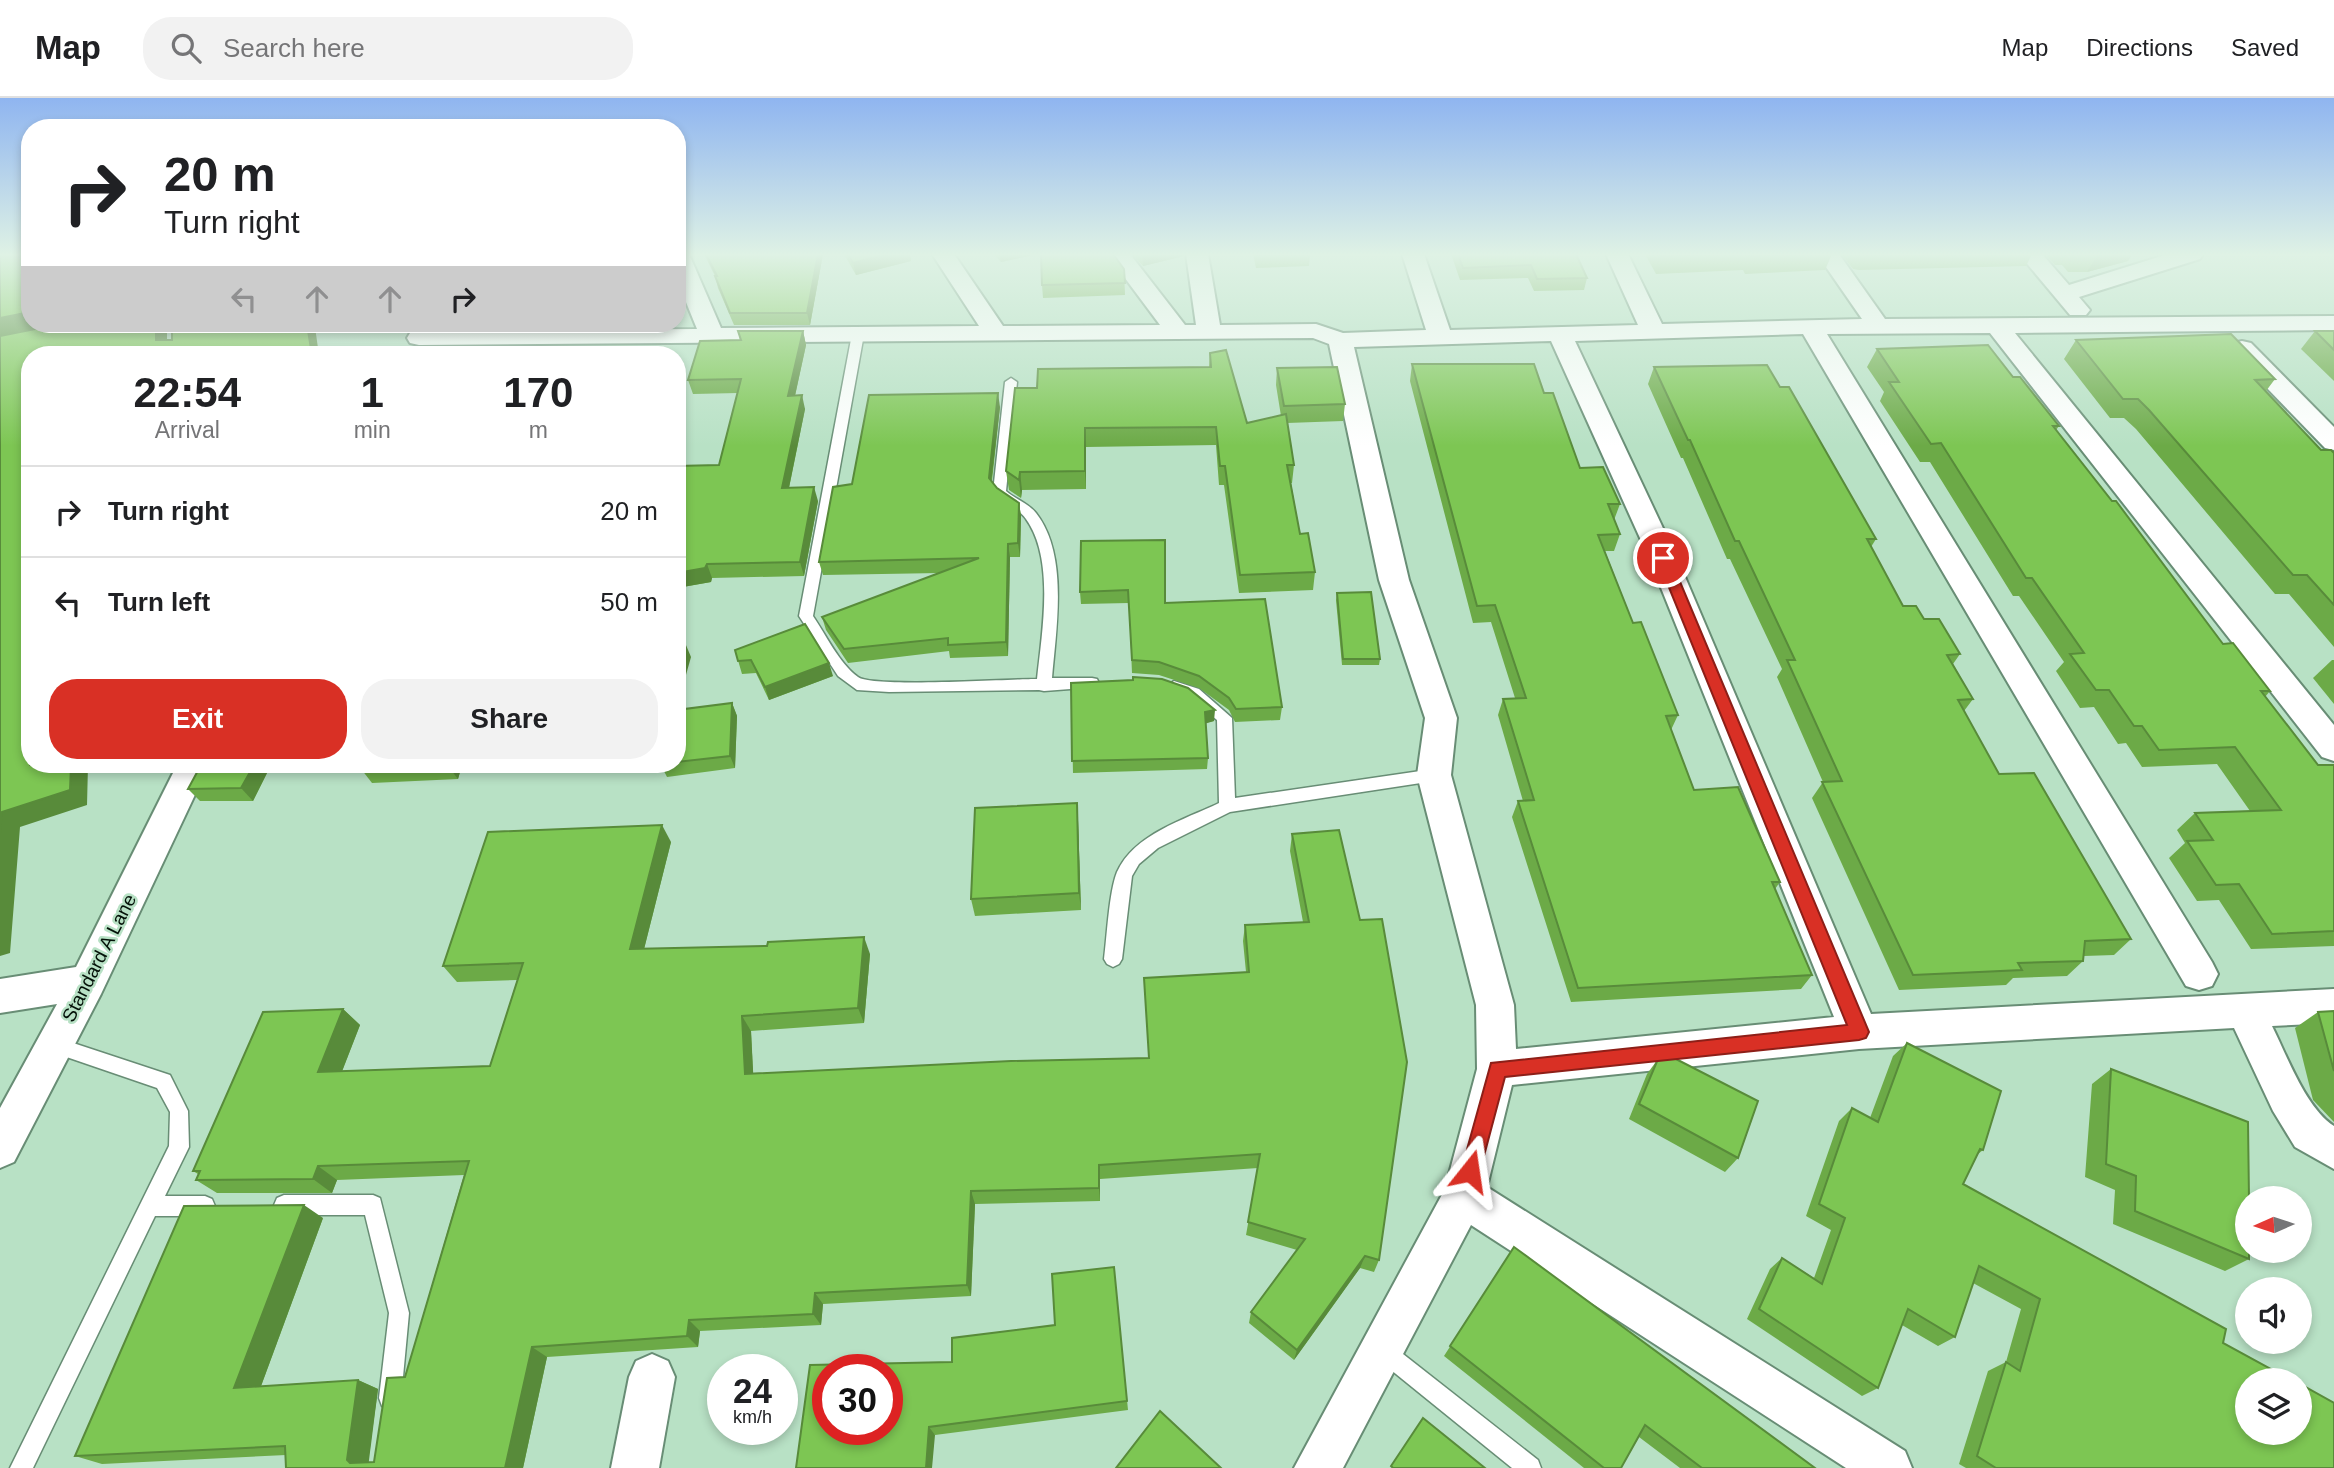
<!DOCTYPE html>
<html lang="en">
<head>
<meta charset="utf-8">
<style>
  :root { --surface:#fff; --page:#f2f2f2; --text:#202124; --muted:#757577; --line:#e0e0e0; --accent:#d93025 }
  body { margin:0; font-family:Arial,sans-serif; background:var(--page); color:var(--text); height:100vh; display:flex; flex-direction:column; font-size:26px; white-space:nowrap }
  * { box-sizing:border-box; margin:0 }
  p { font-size:23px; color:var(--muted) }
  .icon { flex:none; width:38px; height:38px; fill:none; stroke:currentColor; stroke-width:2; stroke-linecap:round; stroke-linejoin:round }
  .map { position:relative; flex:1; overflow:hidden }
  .panel { position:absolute; left:21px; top:248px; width:665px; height:427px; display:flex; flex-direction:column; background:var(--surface); border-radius:28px; box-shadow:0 4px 10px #0003 }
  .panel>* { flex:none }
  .top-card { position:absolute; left:21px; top:21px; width:665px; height:214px; border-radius:28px; box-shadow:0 4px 10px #0003; background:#fff; color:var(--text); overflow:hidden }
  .needle { width:46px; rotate:267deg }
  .buttons { position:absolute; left:2235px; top:1088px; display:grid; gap:14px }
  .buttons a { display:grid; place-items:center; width:77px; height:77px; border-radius:50%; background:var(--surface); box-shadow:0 4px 10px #0003; font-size:35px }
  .speed { position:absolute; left:707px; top:1256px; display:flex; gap:14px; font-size:35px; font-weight:700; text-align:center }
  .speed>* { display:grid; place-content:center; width:91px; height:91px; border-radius:50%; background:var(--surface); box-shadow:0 4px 10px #0003; line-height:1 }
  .speed small { font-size:18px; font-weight:400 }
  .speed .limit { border:10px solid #d22; background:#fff; color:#111 }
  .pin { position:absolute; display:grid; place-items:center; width:60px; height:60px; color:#fff; margin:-30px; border:4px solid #fff; border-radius:50%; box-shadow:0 2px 7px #0007 }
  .me { position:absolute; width:77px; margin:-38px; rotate:15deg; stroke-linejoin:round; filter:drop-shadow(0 0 5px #0008) }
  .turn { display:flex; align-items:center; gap:24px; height:147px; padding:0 28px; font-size:32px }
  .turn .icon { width:91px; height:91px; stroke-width:2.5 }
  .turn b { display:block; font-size:49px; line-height:60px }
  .lanes { display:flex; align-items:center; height:66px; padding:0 28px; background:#0003; justify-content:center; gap:35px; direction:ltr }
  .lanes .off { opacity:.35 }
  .eta { display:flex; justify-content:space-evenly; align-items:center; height:119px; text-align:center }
  .eta b { font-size:42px; font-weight:800; line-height:49px }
  .cta { display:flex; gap:14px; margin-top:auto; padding:14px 28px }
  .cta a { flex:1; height:80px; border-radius:28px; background:var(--accent); color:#fff; font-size:28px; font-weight:800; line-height:80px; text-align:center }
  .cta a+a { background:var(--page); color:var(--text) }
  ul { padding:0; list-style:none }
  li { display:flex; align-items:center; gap:21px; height:91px; padding:0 28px; border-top:2px solid var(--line) }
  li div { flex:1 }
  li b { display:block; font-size:26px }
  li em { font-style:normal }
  header { display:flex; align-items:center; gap:42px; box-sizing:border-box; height:98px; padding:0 35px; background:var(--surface); border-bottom:2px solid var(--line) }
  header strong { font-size:33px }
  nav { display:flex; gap:38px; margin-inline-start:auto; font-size:24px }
  .search { width:490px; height:63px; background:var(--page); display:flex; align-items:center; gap:18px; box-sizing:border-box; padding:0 24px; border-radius:28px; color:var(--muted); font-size:26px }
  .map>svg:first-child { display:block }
</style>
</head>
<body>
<header>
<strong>Map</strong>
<div class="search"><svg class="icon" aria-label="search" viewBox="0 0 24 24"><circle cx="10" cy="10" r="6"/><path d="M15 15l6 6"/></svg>Search here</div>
<nav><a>Map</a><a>Directions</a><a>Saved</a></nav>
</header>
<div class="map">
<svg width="2334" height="1370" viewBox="0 0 2334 1370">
  <rect width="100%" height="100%" fill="#b8e1c5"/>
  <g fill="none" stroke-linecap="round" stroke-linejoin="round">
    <defs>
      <g id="service">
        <path d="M858,233l6,3 -51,282c13,19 26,47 45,61 14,11 153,2 179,2 5,-47 18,-120 -11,-160 -8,-12 -25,-15 -33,-27l12,-110 6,-4 6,4 -11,109c9,8 22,12 30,22 33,42 20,116 16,165h40l5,1 2,4 -2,4 -53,4 -5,-1 -150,2 -32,-2 -19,-14 -39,-60 53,-282z"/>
        <path d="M1174,583l25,8 33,29 3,80 199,-29 6,2 2,4 -2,4 -6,2 -204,31 -72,36 -19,16 -7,12 -10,83 -3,5 -6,3 -6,-3 -3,-5c3,-23 5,-67 13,-87 17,-38 67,-52 102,-69l-2,-83 -28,-23 -20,-7 -2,-4z"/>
        <polygon points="55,939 170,977 188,1013 189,1049 165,1098 205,1098 212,1101 215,1108 212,1115 205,1118 155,1118 33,1370 10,1370 169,1048 170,1014 157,990 49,953 46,947 49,941"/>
        <polygon points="284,1097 373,1097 380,1100 409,1215 401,1300 398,1308 390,1311 382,1308 379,1300 389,1215 365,1117 284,1117 277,1114 274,1107 277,1100"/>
        <polygon points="1382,1241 1389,1245 1538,1362 1541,1370 1512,1370 1375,1259 1371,1252 1375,1245"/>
      </g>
      <g id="minor">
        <path d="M677,156h12l32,74 258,-2 -47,-72h22l49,72 157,-1 -53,-71h23l55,71h11l-10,-71h22l12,71 96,-1 27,9 83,-3 -24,-76h22l26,76 188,-5 -32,-71h22l34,70 200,-5 -45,-65h22l46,65 449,-3v14l-319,3 319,392v36l-12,-4 -332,-424 -163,1 385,628 6,12 -6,12 -13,4 -13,-4 -383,-652 -228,7 102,217 194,456 463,-25v34l-62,3c15,30 34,82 62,100v43l-39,-22 -22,-36 -39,-83 -375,21 -347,36 -25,102 418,264 7,17h-66l-375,-243 -128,243h-49l151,-279 32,-120 -1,-64 -59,-230 8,-57 -46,-138 -50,-236 -16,-6 -894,7 -9,-2 -3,-5 3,-5 9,-2 278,-2 -20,-49zM1551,243l98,217 185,459 -318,32 -2,-44 -63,-230 6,-57 -48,-138 -55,-233z"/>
        <polygon points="2019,156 2042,156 2069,187 2168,156 2203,156 2200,161 2079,199 2090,212 2086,217 2070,217"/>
        <polygon points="2242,243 2251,245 2334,329 2334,352 2325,350 2233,255 2230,250 2233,245"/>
        <polygon points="177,667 209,667 101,896 14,1064 0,1070 0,1010 57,906 0,915 0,881 76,869"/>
        <polygon points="652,1256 668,1263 675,1279 659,1370 611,1370 629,1279 636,1263"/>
      </g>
    </defs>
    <!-- service casing -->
    <use href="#service" stroke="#688d75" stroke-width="3"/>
    <!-- minor casing -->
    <use href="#minor" stroke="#688d75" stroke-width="4"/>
    <!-- service -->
    <use href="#service" fill="#fff" fill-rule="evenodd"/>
    <!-- minor -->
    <use href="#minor" fill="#fff" fill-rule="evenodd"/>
  </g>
  <!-- wall -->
  <g fill="#6caa47">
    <polygon points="704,156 823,156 810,227 734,227 718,190 715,178"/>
    <polygon points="844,156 910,156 911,163 856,177"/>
    <polygon points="994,156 1038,156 1001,164"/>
    <polygon points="1132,156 1184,156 1184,158 1143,168"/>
    <polygon points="1253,156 1310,156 1309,168 1256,170"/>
    <polygon points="1451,156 1576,156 1587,180 1584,192 1534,193 1528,180 1460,182"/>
    <polygon points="1645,156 1832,156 1825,172 1745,176 1743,172 1656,176"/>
    <polygon points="1841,156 2032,156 2026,168 1859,172 1853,171"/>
    <polygon points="2045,156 2132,156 2128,163 2087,174 2068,174 2062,167 2055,167"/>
    <polygon points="1124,171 1125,197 1043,200 1042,187"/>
    <polygon points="738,233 803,233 806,247 795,298 805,311 789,390 818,403 804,478 712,480 711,484 677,490 677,368 719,367 738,295 693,296 688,282 740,242"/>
    <polygon points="2315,233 2334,233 2334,283 2301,251"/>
    <polygon points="2076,242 2275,281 2266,293 2321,352 2334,355 2334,549 2289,496 2275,496 2136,331 2124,320 2110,320 2064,261"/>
    <polygon points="1877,251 2013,279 2059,328 2056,332 2223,546 2270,593 2265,599 2318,667 2334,667 2334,848 2251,851 2219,802 2197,803 2169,760 2185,745 2177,732 2195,715 2250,713 2217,666 2142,669 2126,645 2118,646 2094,609 2080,610 2056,573 2064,564 2019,498 2013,498 1930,364 1920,364 1880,303 1884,294 1867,269"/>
    <polygon points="1210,255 1247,325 1281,318 1276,287 1277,270 1345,306 1343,323 1287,325 1294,367 1292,385 1291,385 1300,436 1315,474 1313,492 1239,495 1224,387 1219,387 1216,347 1086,349 1086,391 1022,392 1021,400 1009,392 1006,373 1037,290 1209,269"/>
    <polygon points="1412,266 1544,295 1580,370 1620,406 1614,422 1620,436 1614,453 1605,453 1633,525 1678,617 1671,632 1694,692 1780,784 1775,791 1812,877 1801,891 1571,904 1512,719 1518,703 1523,703 1498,617 1503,601 1515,600 1491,524 1473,525 1410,283"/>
    <polygon points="1654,269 1780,289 1876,441 1871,449 1903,508 1924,521 1960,556 1953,566 1973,601 1964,613 1999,676 2131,841 2114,857 2084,858 2083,863 2067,878 2013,880 2006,887 1899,892 1812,700 1823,684 1777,579 1782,571 1730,461 1727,461 1683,360 1681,360 1648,286"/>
    <polygon points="1000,309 992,383 997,390 1019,405 1021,418 1020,459 1010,459 1008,558 950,560 949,553 848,565 826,532 822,519 940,475 823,477 819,464 852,386"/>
    <polygon points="1081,443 1165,505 1282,609 1280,622 1235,624 1229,612 1199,590 1159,577 1132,575 1129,505 1081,506 1080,494"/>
    <polygon points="1337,495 1380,561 1379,567 1342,567 1336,502"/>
    <polygon points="735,552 833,578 769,602 756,575 742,576"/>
    <polygon points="2332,562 2334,562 2334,606 2313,580"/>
    <polygon points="1071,585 1214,623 1205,625 1208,660 1207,671 1073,675"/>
    <polygon points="732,605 737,618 735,670 667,679 661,667 677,667 677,612"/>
    <polygon points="201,667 271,667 253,703 200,703 188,691"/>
    <polygon points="358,667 462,667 458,681 372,685"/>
    <polygon points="1077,705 1078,723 1081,812 975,818 971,801"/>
    <polygon points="1292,736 1379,1162 1374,1174 1360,1170 1294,1262 1249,1225 1251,1214 1297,1152 1246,1137 1258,1070 1100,1081 1100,1103 975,1106 971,1198 823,1206 821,1227 700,1233 698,1249 547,1259 523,1370 286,1370 286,1357 102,1366 75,1358 323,1120 261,1288 358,1282 378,1291 368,1364 374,1364 405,1279 464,1077 337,1082 332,1095 217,1095 196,1082 198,1076 193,1073 343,911 360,927 342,973 490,968 517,882 457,884 443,868 671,744 644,851 870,856 864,925 751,933 753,976 1148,960 1246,874 1243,843 1245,827 1303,824 1290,753"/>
    <polygon points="2334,913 2334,1024 2313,1002 2295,930 2318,914"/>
    <polygon points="1907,945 1983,1052 1978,1056 1963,1086 2223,1245 2334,1370 1966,1370 1959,1366 1988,1273 2006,1264 2021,1211 1973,1185 1955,1239 1938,1248 1902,1227 1878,1290 1862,1298 1747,1221 1770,1171 1782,1160 1814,1180 1831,1132 1806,1118 1839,1023 1852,1010 1870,1020 1893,958"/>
    <polygon points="1658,961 1738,1060 1725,1074 1629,1021 1647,976"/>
    <polygon points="2111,971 2249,1161 2225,1173 2113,1126 2115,1092 2085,1079 2092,986"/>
    <polygon points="1514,1149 1815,1370 1680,1370 1639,1339 1621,1370 1584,1370 1444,1258"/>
    <polygon points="1114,1169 1128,1312 935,1337 810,1267 952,1264 1055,1227"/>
  </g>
  <!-- shaded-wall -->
  <g fill="#588b3a">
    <polygon points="818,156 823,156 810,227 807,215"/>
    <polygon points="887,156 910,156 911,163 856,177 853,165"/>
    <polygon points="1000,156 1038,156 1001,164"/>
    <polygon points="1143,156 1184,156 1184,158 1143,168"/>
    <polygon points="2098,156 2132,156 2128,163 2087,174"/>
    <polygon points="30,214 30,226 61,226 0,239 0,220"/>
    <polygon points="156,226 167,226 167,257 156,242"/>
    <polygon points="307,226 327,226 315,229 319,257 312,257"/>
    <polygon points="803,233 806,247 792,311 788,298"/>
    <polygon points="998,295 1000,309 990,394 989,380"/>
    <polygon points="802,297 805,311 786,404 782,390"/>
    <polygon points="1085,330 1086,349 1086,391 1085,373"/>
    <polygon points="1020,374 1022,392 1021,400 1019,382"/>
    <polygon points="814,389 818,403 804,478 800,464"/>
    <polygon points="1019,405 1021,418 1020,459 1018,445"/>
    <polygon points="1008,446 1010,459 1008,558 1006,544"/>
    <polygon points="707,466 712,480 711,484 677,490 677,475"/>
    <polygon points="683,540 691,559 677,609 677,561"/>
    <polygon points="829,565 833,578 769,602 765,589"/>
    <polygon points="732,605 737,618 735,670 730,658"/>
    <polygon points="1215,612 1214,623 1204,626 1205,614"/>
    <polygon points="71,667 88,667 87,707 20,729 10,855 0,858 0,735 2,714"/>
    <polygon points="254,667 271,667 253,703 241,690"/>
    <polygon points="447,667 462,667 458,681"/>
    <polygon points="1077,705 1078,723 1081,812 1079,795"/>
    <polygon points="662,727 671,744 640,867 630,851"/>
    <polygon points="864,839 870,856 864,925 858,910"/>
    <polygon points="343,911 360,927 336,989 318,974"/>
    <polygon points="742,918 751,933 754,991 745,976"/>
    <polygon points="1099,1067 1100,1081 1100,1103 1099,1090"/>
    <polygon points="318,1068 337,1082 332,1095 313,1081"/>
    <polygon points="971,1093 975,1106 971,1198 967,1187"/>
    <polygon points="304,1107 323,1120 257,1299 234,1290"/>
    <polygon points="1365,1158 1360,1170 1294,1262 1297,1252"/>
    <polygon points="815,1195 823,1206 821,1227 813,1216"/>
    <polygon points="689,1222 700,1233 698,1249 687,1238"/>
    <polygon points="532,1249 547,1259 523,1370 505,1370"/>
    <polygon points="358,1282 378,1291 368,1370 350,1365 347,1362"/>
    <polygon points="929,1329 935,1337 932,1370 926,1370"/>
  </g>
  <!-- building -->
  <g fill="#7dc653" stroke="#588b3a" stroke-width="2" fill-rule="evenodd">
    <polygon points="0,156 30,156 30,214 0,220"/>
    <polygon points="706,156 818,156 807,215 730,215 715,178 717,178"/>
    <polygon points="848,156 887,156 853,165"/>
    <polygon points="1041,156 1113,156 1124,171 1125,185 1042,187"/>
    <polygon points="1256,156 1291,156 1256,157"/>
    <polygon points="1458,156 1576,156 1587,180 1537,181 1531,167 1463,170"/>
    <polygon points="1661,156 1710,156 1662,158"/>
    <polygon points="1750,156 1798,156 1752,158"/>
    <polygon points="60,226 156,226 156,242 172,242 172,226 307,226 312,257 30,257 30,667 71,667 70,692 2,714 0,735 0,238"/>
    <polygon points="738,233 803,233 788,298 802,297 782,390 814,389 800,464 707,466 705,470 677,475 677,368 719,367 741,281 688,282 700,243 741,242"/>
    <polygon points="2315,233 2334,233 2334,252"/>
    <polygon points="2231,236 2275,281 2255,282 2321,352 2331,352 2334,355 2334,507 2307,477 2293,477 2149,312 2138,301 2123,301 2076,242"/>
    <polygon points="1988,247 2013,279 2020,279 2059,328 2053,328 2112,403 2116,403 2223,546 2233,545 2270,593 2261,593 2318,667 2334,667 2334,833 2272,836 2239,786 2216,787 2187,743 2213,742 2195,715 2281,712 2235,649 2159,652 2142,628 2134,628 2109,592 2096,592 2070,556 2084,555 2032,480 2026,480 1941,345 1931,346 1889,284 1899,284 1877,251"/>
    <polygon points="1226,252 1247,325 1286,316 1294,367 1287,367 1300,436 1308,435 1315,474 1240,477 1225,368 1220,368 1216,329 1085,330 1085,373 1020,374 1019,382 1006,373 1015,290 1037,290 1038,271 1211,269 1210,255"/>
    <polygon points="1412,266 1534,266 1544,295 1553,295 1580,370 1603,369 1620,406 1608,406 1620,436 1598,437 1633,525 1641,524 1678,617 1666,618 1694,692 1738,689 1780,784 1772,784 1812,877 1578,890 1518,703 1534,702 1503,601 1526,600 1495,507 1477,508"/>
    <polygon points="1767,267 1780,289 1789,289 1876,441 1867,441 1903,508 1916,508 1924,521 1939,521 1960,556 1947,557 1973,601 1958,602 1999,676 2034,675 2131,841 2085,843 2083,863 2018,865 2022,872 1913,877 1822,684 1842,683 1787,562 1795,562 1739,443 1735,443 1690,342 1688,342 1654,269"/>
    <polygon points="1337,269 1345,306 1284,308 1277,270"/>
    <polygon points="998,295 989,380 997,390 1019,405 1018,445 1008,446 1006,544 948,547 948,540 844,551 822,519 979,460 819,464 833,389 852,386 869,297"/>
    <polygon points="1165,442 1165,505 1265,501 1282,609 1236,611 1229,600 1199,578 1159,564 1132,562 1128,492 1080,494 1081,443"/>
    <polygon points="1371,494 1380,561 1343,561 1337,495"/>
    <polygon points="805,526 829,565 765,589 751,562 738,563 735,552"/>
    <polygon points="677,540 683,540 677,561"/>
    <polygon points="1133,579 1162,581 1188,590 1215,612 1205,614 1208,660 1072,663 1071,585 1133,582"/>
    <polygon points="732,605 730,658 677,664 677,612"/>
    <polygon points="201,667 254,667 241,690 188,691"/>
    <polygon points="1077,705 1079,795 971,801 975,710"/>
    <polygon points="662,727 630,851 767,848 768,844 864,839 858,910 742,918 745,976 1011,963 1149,960 1144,880 1249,874 1245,827 1309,824 1292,736 1339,732 1360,822 1382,821 1407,964 1379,1162 1365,1158 1297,1252 1251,1214 1305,1141 1248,1124 1260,1056 1099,1067 1099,1090 971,1093 967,1187 815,1195 813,1216 689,1222 687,1238 532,1249 505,1370 286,1370 285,1348 75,1358 184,1108 304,1107 234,1290 358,1282 347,1362 350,1365 374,1364 387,1280 405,1279 469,1063 318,1068 313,1081 196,1082 200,1073 193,1073 263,914 343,911 318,974 490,968 523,865 443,868 488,734"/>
    <polygon points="2334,913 2334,973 2318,914"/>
    <polygon points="1907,945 2001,993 1983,1052 1980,1051 1963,1086 2226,1231 2223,1245 2293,1283 2247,1283 2247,1335 2300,1335 2300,1286 2334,1305 2334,1370 1996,1370 1977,1358 2006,1264 2020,1273 2040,1201 1979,1168 1955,1239 1908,1211 1878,1290 1759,1211 1782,1160 1822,1186 1845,1120 1819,1106 1852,1010 1878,1024"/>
    <polygon points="1672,959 1758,1003 1738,1060 1639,1006 1658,961"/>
    <polygon points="2111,971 2248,1024 2249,1101 2247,1101 2247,1153 2249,1153 2249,1161 2135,1113 2136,1078 2106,1066"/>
    <polygon points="1514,1149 1815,1370 1702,1370 1645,1327 1621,1370 1604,1370 1450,1248"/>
    <path d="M1114,1169l13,134 -198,26 -3,41h-130l14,-103 142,-3v-24l103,-13 -3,-51zM828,1272h59v60h-59z"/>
    <polygon points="1160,1313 1221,1370 1116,1370"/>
    <polygon points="1423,1320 1485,1370 1393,1370 1391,1368"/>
  </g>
  <!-- sky -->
  <linearGradient id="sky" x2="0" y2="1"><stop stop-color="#8fb5f0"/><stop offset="0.45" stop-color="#dff2e5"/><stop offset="1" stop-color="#dff2e5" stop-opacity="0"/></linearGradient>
  <rect width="2334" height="348" fill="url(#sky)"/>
  <!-- route -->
  <polygon fill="#d93025" stroke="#8d1f18" stroke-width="2" points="1663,455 1670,460 1869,934 1866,940 1859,942 1505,979 1480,1073 1477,1079 1470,1082 1463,1079 1461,1073 1491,965 1847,927 1657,460"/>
  <g text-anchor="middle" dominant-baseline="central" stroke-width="5" stroke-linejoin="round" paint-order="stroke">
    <!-- street labels -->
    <g font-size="19" fill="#041108" stroke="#b8e1c5">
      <text transform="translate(99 860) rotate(-63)">Standard A Lane</text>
    </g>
  </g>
</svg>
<div class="buttons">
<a><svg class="needle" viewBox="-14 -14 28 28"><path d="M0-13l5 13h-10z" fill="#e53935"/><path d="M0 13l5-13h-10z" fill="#757577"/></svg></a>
<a><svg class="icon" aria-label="sound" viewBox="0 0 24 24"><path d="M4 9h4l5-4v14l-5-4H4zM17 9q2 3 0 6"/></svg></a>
<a><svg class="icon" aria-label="layers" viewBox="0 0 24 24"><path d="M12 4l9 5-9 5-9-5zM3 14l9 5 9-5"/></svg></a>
</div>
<div class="speed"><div>24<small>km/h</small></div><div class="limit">30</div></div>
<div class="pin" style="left:1663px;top:460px;background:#d93025"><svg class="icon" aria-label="arrive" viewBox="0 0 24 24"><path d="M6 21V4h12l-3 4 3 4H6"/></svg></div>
<svg class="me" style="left:1470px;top:1073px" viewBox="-20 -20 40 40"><path d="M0-17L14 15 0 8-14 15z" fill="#d93025" stroke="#fff" stroke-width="4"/></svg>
<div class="top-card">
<div class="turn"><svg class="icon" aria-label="right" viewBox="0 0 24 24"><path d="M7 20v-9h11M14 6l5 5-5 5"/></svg><div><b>20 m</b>Turn right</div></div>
<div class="lanes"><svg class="icon off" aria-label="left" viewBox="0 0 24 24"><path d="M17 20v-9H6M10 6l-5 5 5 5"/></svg><svg class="icon off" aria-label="ahead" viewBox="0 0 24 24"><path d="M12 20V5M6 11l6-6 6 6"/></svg><svg class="icon off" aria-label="ahead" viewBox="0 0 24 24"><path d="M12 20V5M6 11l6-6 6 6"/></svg><svg class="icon" aria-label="right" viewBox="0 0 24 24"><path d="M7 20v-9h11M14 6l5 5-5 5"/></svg></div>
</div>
<section class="panel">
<div class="eta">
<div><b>22:54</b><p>Arrival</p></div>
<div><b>1</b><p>min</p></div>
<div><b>170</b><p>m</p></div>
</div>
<ul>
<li><svg class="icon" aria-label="right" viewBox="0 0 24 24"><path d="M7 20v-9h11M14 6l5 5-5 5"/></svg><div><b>Turn right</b></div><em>20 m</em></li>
<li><svg class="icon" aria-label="left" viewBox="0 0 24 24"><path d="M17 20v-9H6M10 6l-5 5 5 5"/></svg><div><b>Turn left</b></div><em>50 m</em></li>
</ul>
<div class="cta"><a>Exit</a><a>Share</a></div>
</section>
</div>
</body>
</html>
